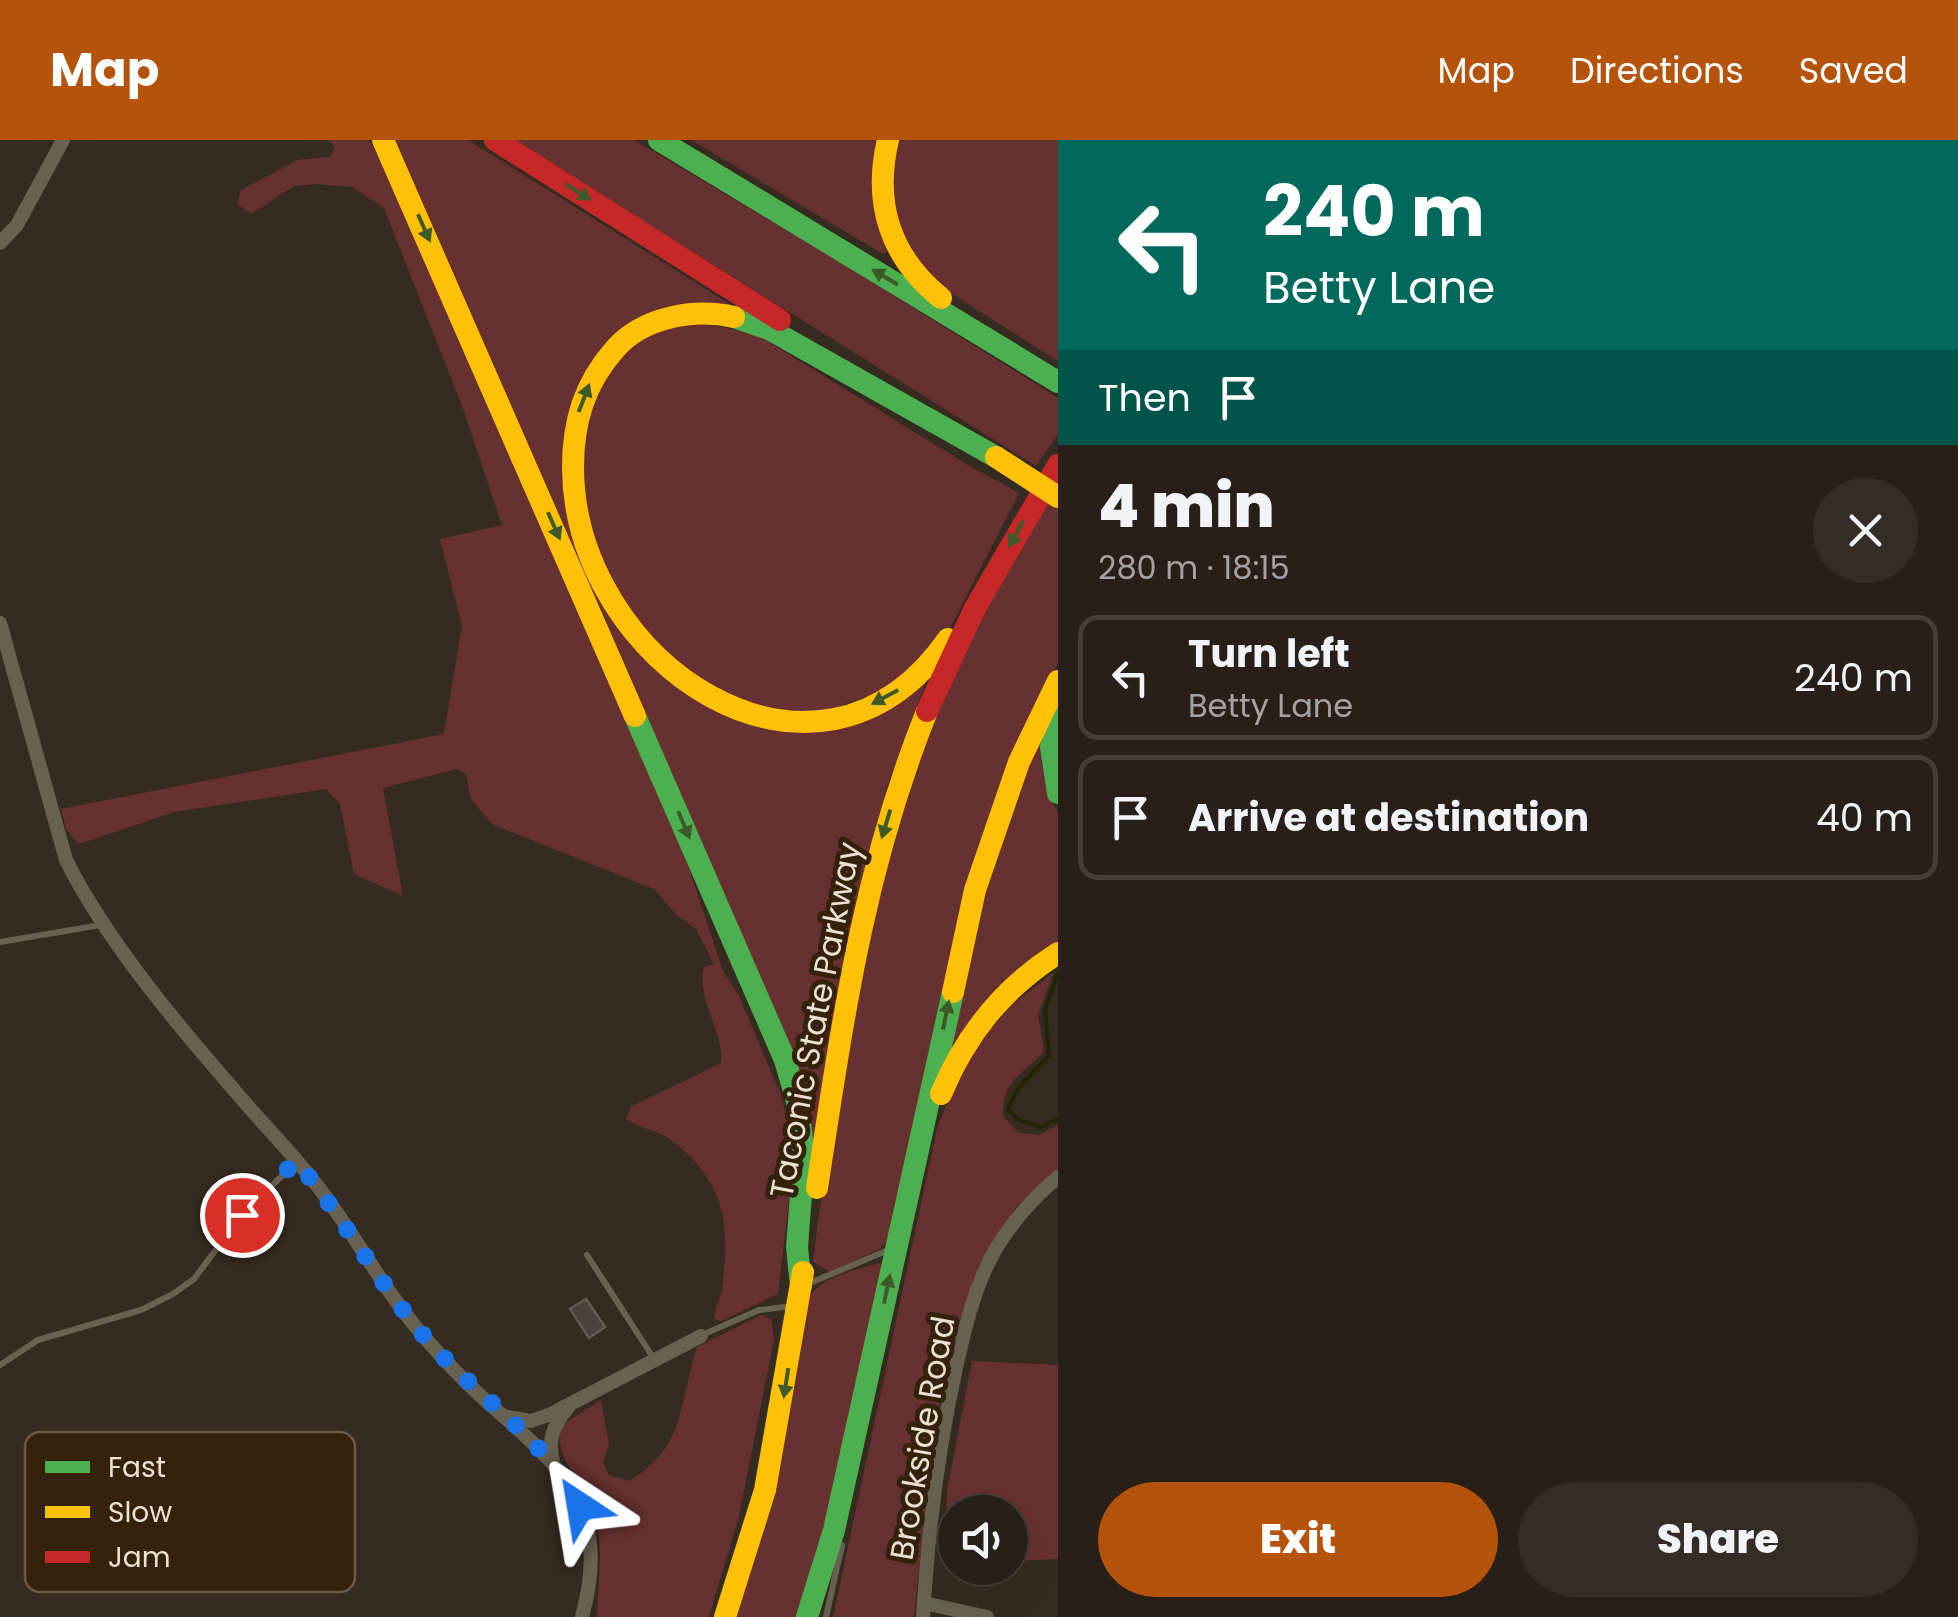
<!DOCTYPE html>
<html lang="en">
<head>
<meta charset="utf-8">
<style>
  :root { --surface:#282018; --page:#342d25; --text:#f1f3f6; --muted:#a5a3a2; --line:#443e37; --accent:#b45309 }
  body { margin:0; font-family:Poppins,sans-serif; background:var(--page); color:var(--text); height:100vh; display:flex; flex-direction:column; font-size:38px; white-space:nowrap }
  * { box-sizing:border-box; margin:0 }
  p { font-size:32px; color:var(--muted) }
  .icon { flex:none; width:55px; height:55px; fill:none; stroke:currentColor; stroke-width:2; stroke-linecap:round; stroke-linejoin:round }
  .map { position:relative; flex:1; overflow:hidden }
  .sheet { display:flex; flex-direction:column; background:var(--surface); width:900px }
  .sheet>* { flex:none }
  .guide { background:#00695c; color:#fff; overflow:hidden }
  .controls { position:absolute; left:938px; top:1355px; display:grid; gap:20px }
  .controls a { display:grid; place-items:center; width:90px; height:90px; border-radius:50%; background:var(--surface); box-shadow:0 10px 40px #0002,0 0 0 2px var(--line); font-size:50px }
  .pin { position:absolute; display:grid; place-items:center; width:85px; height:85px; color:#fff; margin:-42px; border:5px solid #fff; border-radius:50%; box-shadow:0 2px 10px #0007 }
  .me { position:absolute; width:110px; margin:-55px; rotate:327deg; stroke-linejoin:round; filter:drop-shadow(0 0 8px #0008) }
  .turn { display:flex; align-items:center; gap:35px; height:210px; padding:0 40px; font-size:45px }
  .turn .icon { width:130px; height:130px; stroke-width:2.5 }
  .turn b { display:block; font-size:70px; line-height:85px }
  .then { display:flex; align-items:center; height:95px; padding:0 40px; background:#0003; gap:20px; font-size:38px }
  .round { display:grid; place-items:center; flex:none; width:105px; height:105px; border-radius:52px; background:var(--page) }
  .summary { display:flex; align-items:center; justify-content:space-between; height:170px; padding:0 40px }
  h1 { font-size:60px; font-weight:800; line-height:75px }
  .button { display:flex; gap:20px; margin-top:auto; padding:20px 40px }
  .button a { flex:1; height:115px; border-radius:60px; background:var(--accent); color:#fff; font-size:40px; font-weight:800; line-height:115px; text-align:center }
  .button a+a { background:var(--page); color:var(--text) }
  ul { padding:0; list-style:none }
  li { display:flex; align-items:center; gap:30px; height:125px; margin:0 20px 15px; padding:0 20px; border:5px solid var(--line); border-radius:20px }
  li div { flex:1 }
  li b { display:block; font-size:38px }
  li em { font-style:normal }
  header { display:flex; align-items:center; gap:60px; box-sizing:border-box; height:140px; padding:0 50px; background:var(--accent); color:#fff }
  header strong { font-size:48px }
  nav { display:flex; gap:55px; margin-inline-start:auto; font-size:35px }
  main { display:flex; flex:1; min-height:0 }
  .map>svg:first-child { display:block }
</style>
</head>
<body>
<header>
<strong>Map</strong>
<nav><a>Map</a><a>Directions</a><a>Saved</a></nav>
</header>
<main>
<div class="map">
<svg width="1058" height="1477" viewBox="0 0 1058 1477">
  <rect width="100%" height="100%" fill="#362b20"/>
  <!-- green -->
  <g fill="#683131">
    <path d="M328,0h41l45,84 269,626 40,121 16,25 42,99 8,32 4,40 -15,127 -57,27 -7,-2c1,-10 6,-19 8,-30 8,-63 5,-104 -48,-147 -15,-13 -38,-14 -48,-23l5,-12 90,-44c3,-34 -25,-62 -17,-96l10,-3 -18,-35 -19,-14 -23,-26 -162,-65 -21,-25 -5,-25 -9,-5 -74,19 20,108 -49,-22 -14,-70 -14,-15 -152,23 -95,32 -13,-15 -5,-20 383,-75 18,-108 -22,-87 62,-14 -38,-114 -80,-203 -32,-21 -36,-3 -22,2 -43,28 -13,-9 2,-14 57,-31 33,-3 5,-10z"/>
    <polygon points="387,0 468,0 731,165 660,174 578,248 583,418 688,550 814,588 928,536 887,647 809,1046 799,955"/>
    <polygon points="514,0 634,0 825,113 1058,258 1058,294 1036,326"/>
    <polygon points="691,0 879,0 888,111 883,114"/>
    <polygon points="891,0 1058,0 1058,221 946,150 917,126 891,81"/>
    <polygon points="697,182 756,194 971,327 1019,353 950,488 891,548 814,575 737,563 654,508 598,427 577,341 587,258 623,208 650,191"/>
    <polygon points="1058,346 1058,523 1030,573 887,1101 879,1109 830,1132 813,1122 818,1080 864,807 889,698 917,618 975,486"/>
    <polygon points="1046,579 1052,662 1058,673 1058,806 954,912 953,889 974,775"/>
    <path d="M1053,833l-15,42 6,36c-22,26 -41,26 -41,65l16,17 21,2 18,-10v44l-43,39 -35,55 -23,68 -24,104 -19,182h-81l104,-488 24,-63 48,-59z"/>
    <path d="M879,1123l4,6 -27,133 -56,215h-68l75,-317c15,-24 46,-29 72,-37z"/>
    <path d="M761,1175l10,4 3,21 -35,176 -30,101h-112c1,-41 10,-80 -9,-119 -12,-24 -34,-43 -27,-72l40,-26 8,45 -6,18 6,12 20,6c57,-33 50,-78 68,-134z"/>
    <polygon points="972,1221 1058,1225 1058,1419 1010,1421 1010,1372 955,1372 955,1424 944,1425 947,1351"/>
  </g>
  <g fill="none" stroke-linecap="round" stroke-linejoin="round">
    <!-- stream -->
    <polyline stroke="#202503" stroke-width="4" points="1058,833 1045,870 1049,916 1020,946 1008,969 1017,979 1041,987 1058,979"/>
  </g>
  <!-- building -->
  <polygon fill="#4c423a" stroke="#665b54" stroke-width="2.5" points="586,1159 605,1187 589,1198 570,1169"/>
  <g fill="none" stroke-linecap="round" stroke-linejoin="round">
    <!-- lane -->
    <g stroke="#686252" stroke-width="6">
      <polyline points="0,802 101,785"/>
      <polyline points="587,1115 654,1219"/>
      <polyline points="810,1143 886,1111"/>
      <polyline points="702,1195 759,1170 793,1166"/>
      <polyline points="0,1225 38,1200 141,1170 173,1154 194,1139 242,1075 296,1022"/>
      <polyline points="826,1477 842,1405"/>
    </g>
    <!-- street -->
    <g stroke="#686252" stroke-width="14">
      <polyline points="0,103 17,85 63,0"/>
      <path d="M0,483l66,237c41,82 114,168 175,238 28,33 59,63 84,98 35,47 62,99 101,143 18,21 37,41 58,60 35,32 76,62 96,107 16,36 12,74 2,111"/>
      <polyline points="508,1277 531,1281 551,1274 701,1196"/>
      <path d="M553,1321c-6,-21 1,-37 15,-53"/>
      <polyline points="924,1463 987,1477"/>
      <path d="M923,1477c5,-84 15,-168 33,-249 9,-40 18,-80 38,-116 17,-29 39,-54 64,-75"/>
    </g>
    <!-- fast -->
    <g stroke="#4caf50" stroke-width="22">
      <polyline points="659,0 1058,242"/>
      <polyline points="734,177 769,189 996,317"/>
      <polyline points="1058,566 1051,607 1058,653"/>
      <polyline points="635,576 785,920 798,965 804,1016 797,1107 801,1146"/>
      <polyline points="807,1477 834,1390 953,852"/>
    </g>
    <!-- slow -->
    <g stroke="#ffc107" stroke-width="22">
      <polyline points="383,0 635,576"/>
      <path d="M888,0c-15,63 2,117 53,158"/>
      <path d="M734,177c-40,-9 -91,0 -119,32 -31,35 -42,73 -42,119 1,193 243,360 375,171"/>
      <polyline points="953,852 975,750 1019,622 1058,541"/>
      <path d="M941,954c25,-60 62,-106 117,-141"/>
      <path d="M817,1048c26,-169 46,-317 110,-477"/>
      <polyline points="725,1477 765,1350 803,1132"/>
    </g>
    <!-- jam -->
    <g stroke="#c62828" stroke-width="22">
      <polyline points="495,0 780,180"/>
      <polyline points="927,571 975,468 1058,325"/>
    </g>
    <!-- slow-bridge -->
    <polyline stroke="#ffc107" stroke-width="22" points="996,317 1058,357"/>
  </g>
  <!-- one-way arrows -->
  <defs><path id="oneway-solid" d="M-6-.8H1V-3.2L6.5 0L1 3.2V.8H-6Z" transform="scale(2.5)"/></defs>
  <g fill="#3e5a28">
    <use href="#oneway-solid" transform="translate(578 52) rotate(32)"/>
    <use href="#oneway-solid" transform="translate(424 88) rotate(66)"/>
    <use href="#oneway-solid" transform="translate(885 137) rotate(-149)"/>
    <use href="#oneway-solid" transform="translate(584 258) rotate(-69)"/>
    <use href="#oneway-solid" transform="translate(554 386) rotate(66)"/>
    <use href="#oneway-solid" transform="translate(1016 394) rotate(119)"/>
    <use href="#oneway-solid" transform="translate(885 557) rotate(152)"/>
    <use href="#oneway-solid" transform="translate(886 684) rotate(107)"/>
    <use href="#oneway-solid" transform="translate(684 685) rotate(67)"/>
    <use href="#oneway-solid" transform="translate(946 875) rotate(-78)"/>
    <use href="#oneway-solid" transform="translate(887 1149) rotate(-78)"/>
    <use href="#oneway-solid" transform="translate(786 1243) rotate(99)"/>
  </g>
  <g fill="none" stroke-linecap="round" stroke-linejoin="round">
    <!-- route -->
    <path stroke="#1a73e8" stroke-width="18" stroke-dasharray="0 32.4" d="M242,1075l54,-54c47,55 81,120 128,175 50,59 120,101 156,170"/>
  </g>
  <g text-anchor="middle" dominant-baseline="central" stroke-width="10" stroke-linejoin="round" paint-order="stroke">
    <!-- street labels -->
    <g font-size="32" fill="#ede1d4" stroke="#34220d">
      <text transform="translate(815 880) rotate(-79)">Taconic State Parkway</text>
      <text transform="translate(922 1298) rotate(-80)">Brookside Road</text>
    </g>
  </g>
  <!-- legend -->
  <rect x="25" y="1292" width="330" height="160" rx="15" fill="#34220d" stroke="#6c5b49" stroke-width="2.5"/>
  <rect x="45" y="1321" width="45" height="12" fill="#4caf50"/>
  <rect x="45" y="1366" width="45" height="12" fill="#ffc107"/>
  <rect x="45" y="1411" width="45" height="12" fill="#c62828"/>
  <g font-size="28" fill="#ede1d4">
    <text x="108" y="1337">Fast</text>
    <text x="108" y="1382">Slow</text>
    <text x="108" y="1427">Jam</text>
  </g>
</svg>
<div class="controls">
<a><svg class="icon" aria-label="sound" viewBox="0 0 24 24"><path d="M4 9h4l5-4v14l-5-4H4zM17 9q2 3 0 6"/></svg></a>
</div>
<div class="pin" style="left:242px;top:1075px;background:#d93025"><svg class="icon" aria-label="arrive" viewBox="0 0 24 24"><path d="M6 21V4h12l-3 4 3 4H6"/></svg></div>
<svg class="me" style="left:580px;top:1366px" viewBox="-20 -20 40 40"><path d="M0-17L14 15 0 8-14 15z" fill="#1a73e8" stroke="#fff" stroke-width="4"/></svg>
</div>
<section class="sheet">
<div class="guide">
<div class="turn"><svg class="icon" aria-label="left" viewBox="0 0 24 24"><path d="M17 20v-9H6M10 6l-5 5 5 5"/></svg><div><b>240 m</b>Betty Lane</div></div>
<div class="then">Then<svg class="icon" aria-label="arrive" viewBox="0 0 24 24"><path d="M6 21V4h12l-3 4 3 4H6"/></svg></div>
</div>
<div class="summary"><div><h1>4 min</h1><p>280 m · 18:15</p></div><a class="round"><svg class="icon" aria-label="close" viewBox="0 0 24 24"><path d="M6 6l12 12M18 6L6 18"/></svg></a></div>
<ul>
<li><svg class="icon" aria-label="left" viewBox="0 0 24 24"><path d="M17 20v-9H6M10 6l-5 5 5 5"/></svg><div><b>Turn left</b><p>Betty Lane</p></div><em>240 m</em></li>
<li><svg class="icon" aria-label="arrive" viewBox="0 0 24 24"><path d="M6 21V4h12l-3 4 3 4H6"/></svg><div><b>Arrive at destination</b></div><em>40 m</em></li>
</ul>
<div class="button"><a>Exit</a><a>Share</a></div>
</section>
</main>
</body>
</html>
